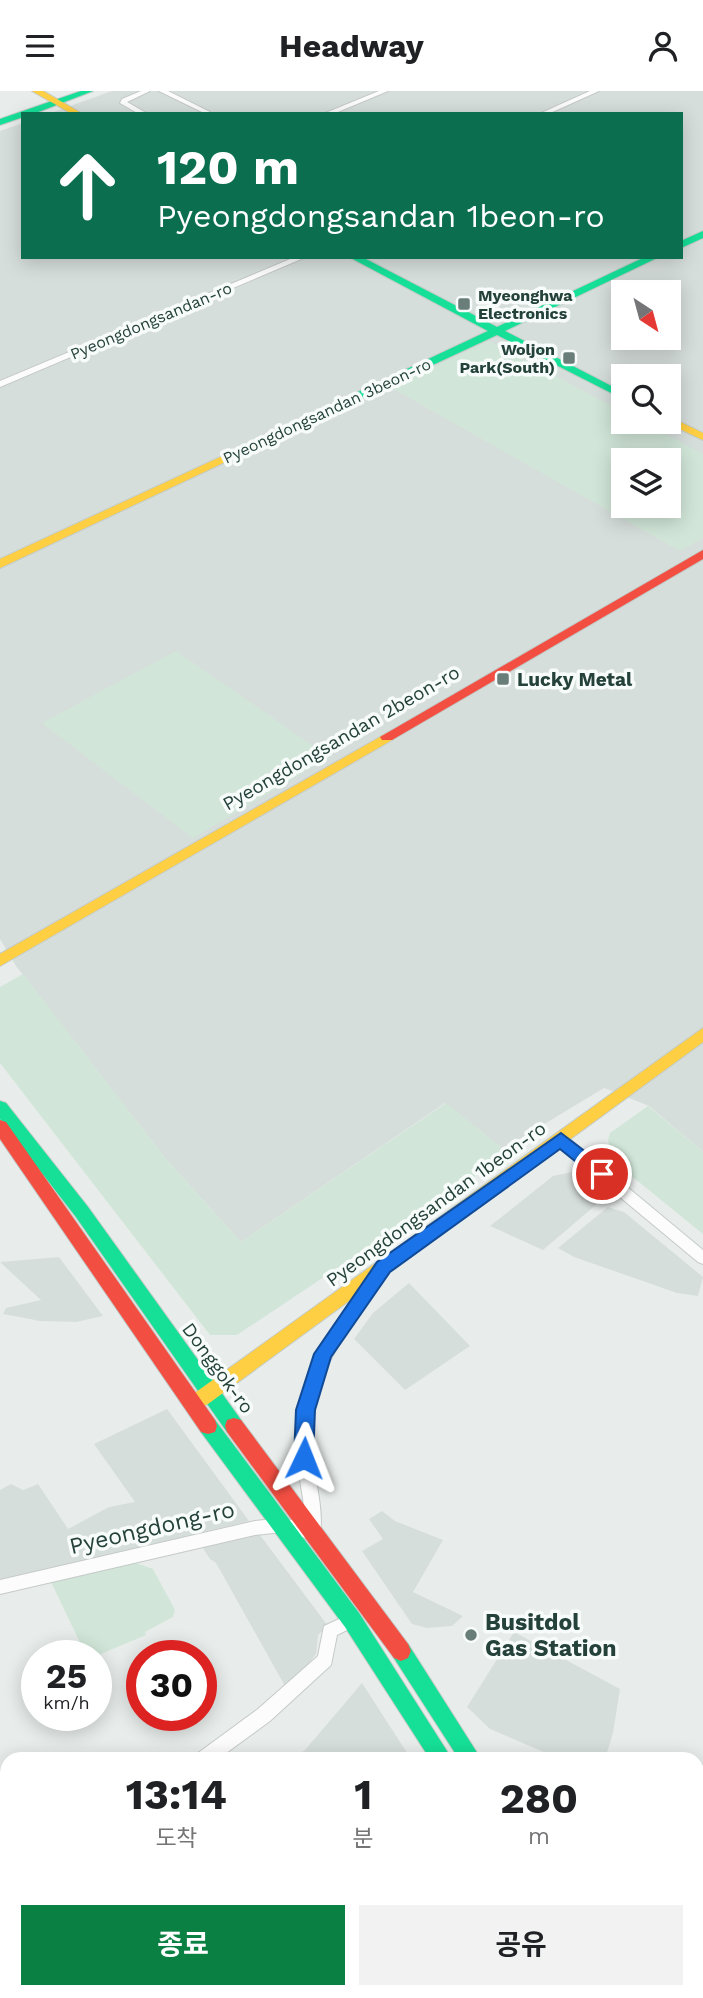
<!DOCTYPE html>
<html lang="ko">
<head>
<meta charset="utf-8">
<style>
  :root { --surface:#fff; --page:#f2f2f2; --text:#202124; --muted:#757577; --accent:#0b8043 }
  body { margin:0; font-family:"Work Sans","Noto Sans KR",sans-serif; background:var(--page); color:var(--text); height:100vh; display:flex; flex-direction:column; font-size:26px; white-space:nowrap }
  * { box-sizing:border-box; margin:0 }
  p { font-size:23px; color:var(--muted) }
  .icon { flex:none; width:38px; height:38px; fill:none; stroke:currentColor; stroke-width:2; stroke-linecap:round; stroke-linejoin:round }
  .map { position:relative; flex:1; overflow:hidden }
  .drawer { position:absolute; left:0px; top:1661px; width:704px; height:247px; display:flex; flex-direction:column; background:var(--surface); border-radius:21px 21px 0 0; box-shadow:0 4px 18px #0003 }
  .drawer>* { flex:none }
  .hud { position:absolute; left:21px; top:21px; width:662px; height:147px; border-radius:0px; box-shadow:0 4px 18px #0003; background:#0b6e4f; color:#fff; overflow:hidden }
  .needle { width:46px; rotate:144deg }
  .fabs { position:absolute; left:611px; top:189px; display:grid; gap:14px }
  .fabs a { display:grid; place-items:center; width:70px; height:70px; border-radius:0px; background:var(--surface); box-shadow:0 4px 18px #0003; font-size:35px }
  .speed { position:absolute; left:21px; top:1549px; display:flex; gap:14px; font-size:35px; font-weight:700; text-align:center }
  .speed>* { display:grid; place-content:center; width:91px; height:91px; border-radius:50%; background:var(--surface); box-shadow:0 4px 18px #0003; line-height:1 }
  .speed small { font-size:18px; font-weight:400 }
  .speed .limit { border:10px solid #d22; background:#fff; color:#111 }
  .pin { position:absolute; display:grid; place-items:center; width:60px; height:60px; color:#fff; margin:-30px; border:4px solid #fff; border-radius:50%; box-shadow:0 2px 7px #0007 }
  .me { position:absolute; width:77px; margin:-38px; rotate:2deg; stroke-linejoin:round; filter:drop-shadow(0 0 5px #0008) }
  .turn { display:flex; align-items:center; gap:24px; height:147px; padding:0 21px; font-size:32px }
  .turn .icon { width:91px; height:91px; stroke-width:2.5 }
  .turn b { display:block; font-size:49px; line-height:60px }
  .eta { display:flex; justify-content:space-evenly; align-items:center; height:119px; text-align:center }
  .eta b { font-size:42px; font-weight:700; line-height:49px }
  .primary-button { display:flex; gap:14px; margin-top:auto; padding:14px 21px }
  .primary-button a { flex:1; height:80px; border-radius:0px; background:var(--accent); color:#fff; font-size:28px; font-weight:700; line-height:80px; text-align:center }
  .primary-button a+a { background:var(--page); color:var(--text) }
  header { display:flex; justify-content:space-between; align-items:center; height:91px; padding:0 21px; background:var(--surface); font-size:32px; font-weight:700 }
  .map>svg:first-child { display:block }
</style>
</head>
<body>
<header><svg class="icon" aria-label="menu" viewBox="0 0 24 24"><path d="M4 6h16M4 12h16M4 18h16"/></svg>Headway<svg class="icon" aria-label="person" viewBox="0 0 24 24"><circle cx="12" cy="8" r="4"/><path d="M4 21q1-7 8-7t8 7"/></svg></header>
<div class="map">
<svg width="703" height="1907" viewBox="0 0 703 1907">
  <rect width="100%" height="100%" fill="#e8edeb"/>
  <!-- built -->
  <g fill="#d6dedb" fill-rule="evenodd">
    <path d="M112,0h591v1061l-54,-46 -45,-18 -101,61 -58,-46 -204,139 -76,-84 -149,-192 -16,-27v-808l23,-8v134h658v-143h-633zM623,201h45v46h-45zM623,285h45v46h-45zM623,369h45v46h-45z"/>
    <polygon points="572,1081 604,1107 543,1159 490,1135 553,1085"/>
    <polygon points="608,1116 624,1121 703,1186 698,1205 677,1202 574,1166 558,1157"/>
    <polygon points="59,1166 103,1225 76,1231 40,1230 3,1223 6,1217 41,1209 0,1171"/>
    <polygon points="409,1192 470,1255 405,1299 354,1248 373,1222"/>
    <polygon points="167,1318 249,1430 0,1490 0,1399 11,1393 23,1399 38,1393 68,1438 109,1416 135,1411 94,1353"/>
    <polygon points="382,1420 395,1430 443,1449 413,1501 463,1525 452,1535 427,1537 412,1533 362,1460 383,1448 369,1428"/>
    <polygon points="257,1440 328,1535 318,1544 316,1563 297,1587 285,1595 216,1472 210,1468 201,1454"/>
    <polygon points="514,1541 620,1598 613,1642 605,1668 560,1668 490,1638 467,1616"/>
    <polygon points="362,1592 411,1668 292,1668 305,1659"/>
  </g>
  <!-- green -->
  <g fill="#d1e6d8" fill-rule="evenodd">
    <path d="M489,250l134,71v10h19l61,32v84l-23,13 -290,-164zM668,369v46h-45v-46z"/>
    <polygon points="176,560 329,666 193,747 42,632"/>
    <polygon points="23,883 165,1067 241,1151 446,1012 503,1058 501,1068 237,1244 210,1244 0,972 0,896"/>
    <polygon points="648,1015 703,1061 703,1143 613,1070 608,1049 610,1042"/>
    <polygon points="130,1470 153,1478 175,1519 173,1526 145,1541 146,1544 96,1565 86,1564 51,1491"/>
    <polygon points="7,1673 7,1776 0,1781 0,1678"/>
  </g>
  <g fill="none" stroke-linecap="round" stroke-linejoin="round">
    <defs>
      <g id="street">
        <polygon points="141,0 150,0 127,11 148,23 139,23 120,12 122,8"/>
        <polygon points="159,0 168,0 210,21 201,23 202,21"/>
        <polygon points="379,0 388,0 333,23 323,23"/>
        <polygon points="590,0 599,0 548,23 539,23"/>
        <polygon points="295,166 306,166 0,296 0,290"/>
        <polygon points="561,1044 566,1045 703,1159 703,1173 698,1171 556,1053 555,1049 556,1045"/>
        <path d="M378,1177l5,2 2,4c-9,16 -20,30 -30,45 -23,34 -43,71 -45,113 -1,27 18,85 8,106l-5,2 -30,-8 -28,3 -255,59v-14l255,-59 28,-3 23,6c-2,-30 -11,-60 -10,-91 2,-62 43,-115 77,-163z"/>
        <polygon points="352,1522 357,1524 360,1529 357,1534 337,1544 331,1574 270,1630 218,1668 196,1668 198,1662 258,1618 318,1565 324,1535"/>
      </g>
      <g id="fast">
        <polygon points="81,0 93,0 33,23 23,23 23,26 0,34 0,28"/>
        <polygon points="703,140 703,147 681,157 681,150"/>
        <polygon points="349,166 362,166 497,236 645,166 659,166 505,240 623,301 623,308 497,244 272,349 264,349 264,345 488,240"/>
        <polygon points="0,1010 6,1012 88,1116 241,1329 243,1335 241,1341 234,1343 227,1341 76,1126 0,1028"/>
        <polygon points="208,1327 215,1329 359,1522 452,1668 430,1668 345,1536 201,1341 199,1335 201,1329"/>
        <polygon points="401,1550 408,1553 481,1668 459,1668 394,1567 391,1560 394,1553"/>
        <polygon points="590,1900 614,1900 616,1907 593,1907"/>
      </g>
      <g id="slow">
        <polygon points="32,0 43,0 83,23 72,23"/>
        <polygon points="668,325 703,342 703,349 665,331 668,331"/>
        <polygon points="268,344 274,347 272,349 0,477 0,468"/>
        <polygon points="387,642 392,643 394,646 392,649 0,875 0,863"/>
        <polygon points="703,937 703,951 208,1313 202,1315 196,1313 193,1307 196,1301"/>
      </g>
      <g id="jam">
        <polygon points="703,459 703,468 392,649 382,649 380,646"/>
        <polygon points="0,1029 6,1031 215,1329 217,1335 215,1341 208,1343 201,1341 0,1048"/>
        <polygon points="234,1327 241,1329 408,1553 411,1560 408,1567 401,1570 394,1567 227,1341 225,1335 227,1329"/>
        <polygon points="559,1900 582,1900 584,1907 562,1907"/>
      </g>
    </defs>
    <!-- street casing -->
    <use href="#street" stroke="#c5cac8" stroke-width="2"/>
    <!-- fast casing -->
    <use href="#fast" stroke="#c3cbc8" stroke-width="2"/>
    <!-- slow casing -->
    <use href="#slow" stroke="#c3cbc8" stroke-width="2"/>
    <!-- jam casing -->
    <use href="#jam" stroke="#c3cbc8" stroke-width="2"/>
    <!-- street -->
    <use href="#street" fill="#fcfcfc" fill-rule="evenodd"/>
    <!-- fast -->
    <use href="#fast" fill="#16e098" fill-rule="evenodd"/>
    <!-- slow -->
    <use href="#slow" fill="#ffcf43" fill-rule="evenodd"/>
    <!-- jam -->
    <use href="#jam" fill="#f24e42" fill-rule="evenodd"/>
  </g>
  <!-- route -->
  <polygon fill="#1a73e8" stroke="#114b97" stroke-width="2" points="561,1042 608,1078 610,1083 608,1087 596,1087 560,1058 390,1181 331,1266 315,1319 313,1367 310,1373 304,1375 297,1373 294,1367 296,1319 314,1263 377,1171"/>
  <!-- markers -->
  <g fill="#697e78" stroke="#f7fbf9" stroke-width="2.5">
    <rect x="457" y="206" width="14" height="14" rx="3.5"/>
    <rect x="562" y="260" width="14" height="14" rx="3.5"/>
    <rect x="496" y="581" width="14" height="14" rx="3.5"/>
    <circle cx="471" cy="1544" r="7"/>
  </g>
  <g text-anchor="middle" dominant-baseline="central" stroke-width="7" stroke-linejoin="round" paint-order="stroke">
    <!-- far-poi labels -->
    <g font-size="16" font-weight="bold" fill="#24423a" stroke="#f7fbf9" text-anchor="start">
      <text x="478" y="204">Myeonghwa<tspan x="478" dy="18">Electronics</tspan></text>
      <text x="555" y="258" text-anchor="end">Woljon<tspan x="555" dy="18">Park(South)</tspan></text>
    </g>
    <!-- far-street labels -->
    <g font-size="16" fill="#24423a" stroke="#f7fbf9">
      <text transform="translate(151 230) rotate(-23)">Pyeongdongsandan-ro</text>
      <text transform="translate(327 320) rotate(-25)">Pyeongdongsandan 3beon-ro</text>
    </g>
    <!-- poi labels -->
    <g font-size="19" font-weight="bold" fill="#24423a" stroke="#f7fbf9" text-anchor="start">
      <text x="517" y="588">Lucky Metal</text>
    </g>
    <!-- street labels -->
    <g font-size="19" fill="#24423a" stroke="#f7fbf9">
      <text transform="translate(341 647) rotate(-30)">Pyeongdongsandan 2beon-ro</text>
      <text transform="translate(436 1113) rotate(-36)">Pyeongdongsandan 1beon-ro</text>
      <text transform="translate(218 1277) rotate(54)">Donggok-ro</text>
    </g>
    <!-- near-street labels -->
    <g font-size="23" fill="#24423a" stroke="#f7fbf9">
      <text transform="translate(152 1437) rotate(-13)">Pyeongdong-ro</text>
    </g>
    <!-- near-poi labels -->
    <g font-size="23" font-weight="bold" fill="#24423a" stroke="#f7fbf9" text-anchor="start">
      <text x="485" y="1531">Busitdol<tspan x="485" dy="26">Gas Station</tspan></text>
    </g>
  </g>
</svg>
<div class="fabs">
<a><svg class="needle" viewBox="-14 -14 28 28"><path d="M0-13l5 13h-10z" fill="#e53935"/><path d="M0 13l5-13h-10z" fill="#757577"/></svg></a>
<a><svg class="icon" aria-label="search" viewBox="0 0 24 24"><circle cx="10" cy="10" r="6"/><path d="M15 15l6 6"/></svg></a>
<a><svg class="icon" aria-label="layers" viewBox="0 0 24 24"><path d="M12 4l9 5-9 5-9-5zM3 14l9 5 9-5"/></svg></a>
</div>
<div class="speed"><div>25<small>km/h</small></div><div class="limit">30</div></div>
<div class="pin" style="left:602px;top:1083px;background:#d93025"><svg class="icon" aria-label="arrive" viewBox="0 0 24 24"><path d="M6 21V4h12l-3 4 3 4H6"/></svg></div>
<svg class="me" style="left:304px;top:1367px" viewBox="-20 -20 40 40"><path d="M0-17L14 15 0 8-14 15z" fill="#1a73e8" stroke="#fff" stroke-width="4"/></svg>
<div class="hud">
<div class="turn"><svg class="icon" aria-label="ahead" viewBox="0 0 24 24"><path d="M12 20V5M6 11l6-6 6 6"/></svg><div><b>120 m</b>Pyeongdongsandan 1beon-ro</div></div>
</div>
<section class="drawer">
<div class="eta">
<div><b>13:14</b><p>도착</p></div>
<div><b>1</b><p>분</p></div>
<div><b>280</b><p>m</p></div>
</div>
<div class="primary-button"><a>종료</a><a>공유</a></div>
</section>
</div>
</body>
</html>
